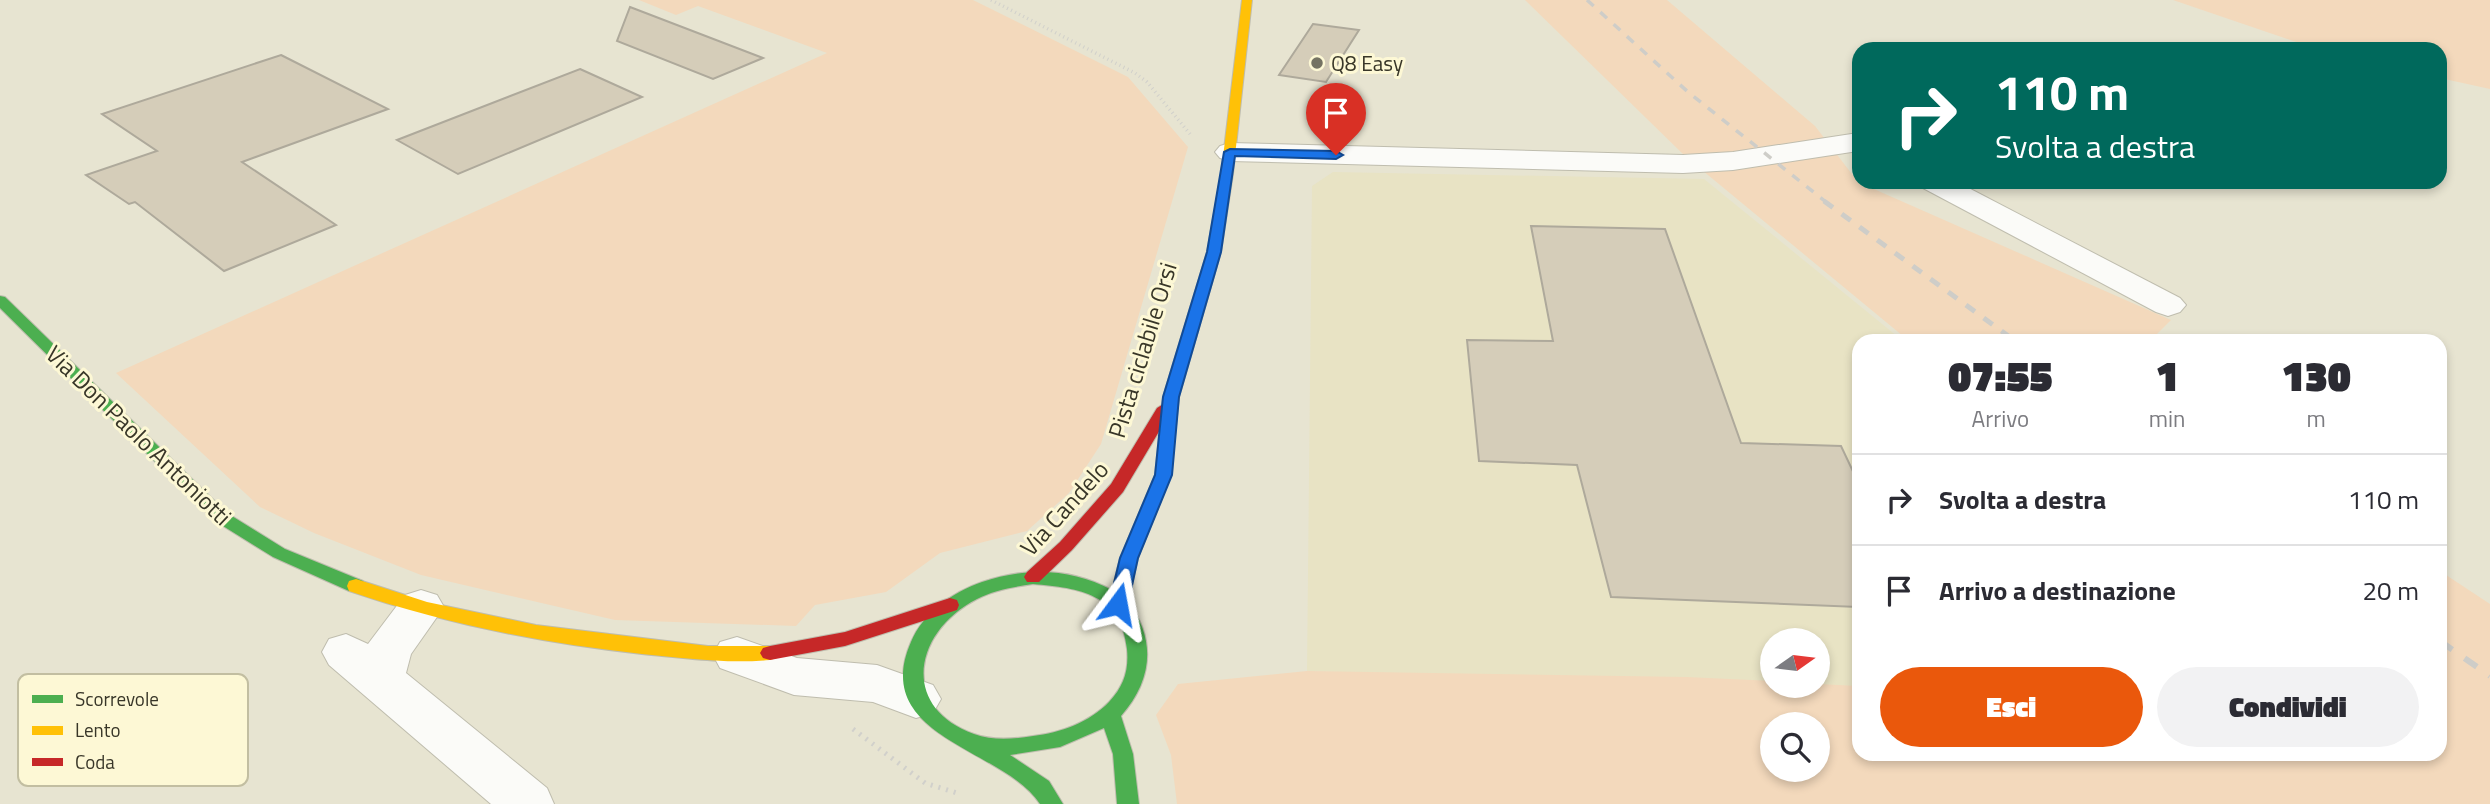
<!DOCTYPE html>
<html lang="it">
<head>
<meta charset="utf-8">
<style>
  :root { --surface:#fff; --page:#f2f2f3; --text:#2b2b33; --muted:#7c7c81; --line:#e1e1e2; --accent:#ea580c }
  body { margin:0; font-family:"Titillium Web",sans-serif; background:var(--page); color:var(--text); height:100vh; display:flex; flex-direction:column; font-size:26px; white-space:nowrap }
  * { box-sizing:border-box; margin:0 }
  p { font-size:23px; color:var(--muted) }
  .icon { flex:none; width:38px; height:38px; fill:none; stroke:currentColor; stroke-width:2; stroke-linecap:round; stroke-linejoin:round }
  .map { position:relative; flex:1; overflow:hidden }
  .sheet { position:absolute; left:1852px; top:334px; width:595px; height:427px; display:flex; flex-direction:column; background:var(--surface); border-radius:21px; box-shadow:0 4px 10px #0003 }
  .sheet>* { flex:none }
  .banner { position:absolute; left:1852px; top:42px; width:595px; height:147px; border-radius:21px; box-shadow:0 4px 10px #0003; background:#00695c; color:#fff; overflow:hidden }
  .needle { width:46px; rotate:76deg }
  .fabs { position:absolute; left:1760px; top:628px; display:grid; gap:14px }
  .fabs a { display:grid; place-items:center; width:70px; height:70px; border-radius:50%; background:var(--surface); box-shadow:0 4px 10px #0003; font-size:35px }
  .pin { position:absolute; display:grid; place-items:center; width:60px; height:60px; color:#fff; margin:-72px -30px; border-radius:50% 50% 50% 0; rotate:-45deg; box-shadow:0 0 7px #0007 }
  .pin .icon { rotate:45deg }
  .me { position:absolute; width:77px; margin:-38px; rotate:13deg; stroke-linejoin:round; filter:drop-shadow(0 0 5px #0008) }
  .turn { display:flex; align-items:center; gap:24px; height:147px; padding:0 28px; font-size:32px }
  .turn .icon { width:91px; height:91px; stroke-width:2.5 }
  .turn b { display:block; font-size:49px; line-height:60px }
  .eta { display:flex; justify-content:space-evenly; align-items:center; height:119px; text-align:center }
  .eta b { font-size:42px; font-weight:800; line-height:49px }
  .cta { display:flex; gap:14px; margin-top:auto; padding:14px 28px }
  .cta a { flex:1; height:80px; border-radius:42px; background:var(--accent); color:#fff; font-size:28px; font-weight:800; line-height:80px; text-align:center }
  .cta a+a { background:var(--page); color:var(--text) }
  ul { padding:0; list-style:none }
  li { display:flex; align-items:center; gap:21px; height:91px; padding:0 28px; border-top:2px solid var(--line) }
  li div { flex:1 }
  li b { display:block; font-size:26px }
  li em { font-style:normal }
  .map>svg:first-child { display:block }
</style>
</head>
<body>
<div class="map">
<svg width="2490" height="804" viewBox="0 0 2490 804">
  <rect width="100%" height="100%" fill="#e7e4d1"/>
  <!-- built -->
  <polygon fill="#e8e3c4" points="1333,172 1704,179 1903,341 1858,341 1858,688 1818,686 1818,640 1773,640 1773,685 1307,671 1312,186"/>
  <!-- green -->
  <g fill="#f3d9bc" fill-rule="evenodd">
    <polygon points="639,0 973,0 1128,77 1188,147 1101,444 1069,493 1027,531 940,553 886,592 815,605 796,626 615,620 421,575 314,533 260,507 116,373 827,53 698,6 676,15"/>
    <polygon points="1525,0 1667,0 1815,126 1858,182 2171,320 2150,341 1909,341 1685,156"/>
    <polygon points="2173,0 2490,0 2490,89 2440,78 2440,49 2317,49"/>
    <path d="M2440,571l50,33v200h-1313l-6,-49 -15,-40 22,-31 129,-13 379,6 87,4v5h45v-2l40,2v68h582zM1818,724v46h-45v-46z"/>
  </g>
  <!-- building -->
  <g fill="#d5cdb9" stroke="#aea99b" stroke-width="2">
    <polygon points="630,7 763,58 713,79 617,41"/>
    <polygon points="1313,24 1359,30 1326,82 1279,75"/>
    <polygon points="281,55 388,109 242,162 336,225 224,271 135,202 129,204 86,175 157,151 102,114"/>
    <polygon points="580,69 642,97 458,174 397,140"/>
    <polygon points="1531,226 1665,229 1741,443 1841,446 1858,482 1858,607 1611,597 1577,465 1479,461 1467,340 1553,341"/>
  </g>
  <g fill="none" stroke-linecap="round" stroke-linejoin="round">
    <defs>
      <g id="street">
        <polygon points="1858,133 1858,151 1733,170 1683,173 1230,161 1220,158 1215,152 1220,146 1230,143 1683,155 1733,152"/>
        <polygon points="1919,182 1957,182 2180,298 2186,305 2180,312 2168,316 2156,312 1923,188"/>
        <polygon points="421,590 437,595 444,607 411,654 406,673 547,788 554,804 491,804 329,665 322,652 329,639 346,634 368,644 405,595"/>
        <polygon points="737,637 797,658 877,665 933,685 941,699 933,713 916,718 873,702 794,695 720,668 713,655 720,642"/>
      </g>
      <g id="fast">
        <path d="M1227,170l6,4 -12,78 -42,145 -8,78 -33,83 -10,44c29,38 24,79 -7,114l12,38 6,50h-22l-4,-50 -9,-26 -44,19 -50,8 39,26 14,23h-23c-36,-56 -171,-66 -129,-162 12,-29 42,-50 71,-60 44,-15 89,-14 130,8l8,-32 35,-83 8,-78 44,-145 14,-78zM1033,584c47,4 88,10 94,65 2,21 -3,37 -18,53 -19,20 -49,31 -76,34 -19,3 -40,5 -59,-2 -75,-27 -60,-103 3,-135 17,-9 37,-12 56,-15z"/>
        <polygon points="0,296 5,297 227,513 285,549 363,581 365,586 363,591 349,591 273,557 215,521 0,308"/>
      </g>
      <g id="slow">
        <polygon points="1242,0 1252,0 1233,174 1227,178 1221,174"/>
        <path d="M356,579l71,23 109,23 172,21h62l7,2 3,5 -3,5 -7,2c-43,4 -85,-2 -128,-6 -100,-11 -197,-30 -293,-63l-2,-5 2,-5z"/>
      </g>
      <g id="jam">
        <polygon points="1165,403 1173,408 1123,492 1072,550 1039,582 1027,582 1024,577 1027,572 1060,542 1111,484 1157,408"/>
        <polygon points="950,598 957,600 959,605 957,610 845,646 770,660 763,658 760,653 763,648 770,646 845,632"/>
      </g>
    </defs>
    <!-- street casing -->
    <use href="#street" stroke="#bfbdae" stroke-width="2"/>
    <!-- fast casing -->
    <use href="#fast" stroke="#bfbdae" stroke-width="2"/>
    <!-- slow casing -->
    <use href="#slow" stroke="#bfbdae" stroke-width="2"/>
    <!-- jam casing -->
    <use href="#jam" stroke="#bfbdae" stroke-width="2"/>
    <!-- path-far1 -->
    <polyline stroke="#d1d0cb" stroke-width="3.5" stroke-dasharray="1 3.5" stroke-linecap="butt" points="991,0 1135,73 1147,82 1190,134"/>
    <!-- path -->
    <polyline stroke="#d1d0cb" stroke-width="5" stroke-dasharray="2 6" stroke-linecap="butt" points="853,729 925,783 957,793"/>
    <!-- street -->
    <use href="#street" fill="#fbfbf8" fill-rule="evenodd"/>
    <!-- fast -->
    <use href="#fast" fill="#4caf50" fill-rule="evenodd"/>
    <!-- slow -->
    <use href="#slow" fill="#ffc107" fill-rule="evenodd"/>
    <!-- jam -->
    <use href="#jam" fill="#c62828" fill-rule="evenodd"/>
    <!-- rail-far2 -->
    <polyline stroke="#cecdc8" stroke-width="3.5" stroke-dasharray="9 9" stroke-linecap="butt" points="1587,0 1688,92 1826,202"/>
    <!-- rail-far1 -->
    <polyline stroke="#cecdc8" stroke-width="5" stroke-dasharray="11 11" stroke-linecap="butt" points="1824,201 2015,341"/>
    <!-- rail -->
    <polyline stroke="#cecdc8" stroke-width="6" stroke-dasharray="15 15" stroke-linecap="butt" points="2440,641 2490,676"/>
  </g>
  <!-- route -->
  <polygon fill="#1a73e8" stroke="#114b97" stroke-width="2" points="1230,149 1336,151 1343,155 1336,159 1235,156 1221,252 1179,397 1172,475 1138,558 1128,604 1125,609 1112,609 1109,604 1120,558 1155,475 1163,397 1207,252 1224,152"/>
  <!-- markers -->
  <circle fill="#757363" stroke="#fdf8d5" stroke-width="2.5" cx="1317" cy="63" r="7"/>
  <g text-anchor="middle" dominant-baseline="central" stroke-width="6" stroke-linejoin="round" paint-order="stroke">
    <!-- far-poi labels -->
    <g font-size="21" fill="#383628" stroke="#fdf8d5" text-anchor="start">
      <text x="1331" y="63">Q8 Easy</text>
    </g>
    <!-- street labels -->
    <g font-size="24" fill="#383628" stroke="#fdf8d5">
      <text transform="translate(1142 350) rotate(-73)">Pista ciclabile Orsi</text>
      <text transform="translate(139 435) rotate(44)">Via Don Paolo Antoniotti</text>
      <text transform="translate(1064 508) rotate(-48)">Via Candelo</text>
    </g>
  </g>
  <!-- legend -->
  <rect x="18" y="674" width="230" height="112" rx="10" fill="#fdf8d5" stroke="#c2bea1" stroke-width="2"/>
  <rect x="32" y="695" width="31" height="8" fill="#4caf50"/>
  <rect x="32" y="726" width="31" height="9" fill="#ffc107"/>
  <rect x="32" y="758" width="31" height="8" fill="#c62828"/>
  <g font-size="19" fill="#383628">
    <text x="75" y="706">Scorrevole</text>
    <text x="75" y="737">Lento</text>
    <text x="75" y="769">Coda</text>
  </g>
</svg>
<div class="fabs">
<a><svg class="needle" viewBox="-14 -14 28 28"><path d="M0-13l5 13h-10z" fill="#e53935"/><path d="M0 13l5-13h-10z" fill="#7c7c81"/></svg></a>
<a><svg class="icon" aria-label="search" viewBox="0 0 24 24"><circle cx="10" cy="10" r="6"/><path d="M15 15l6 6"/></svg></a>
</div>
<div class="pin" style="left:1336px;top:155px;background:#d93025"><svg class="icon" aria-label="arrive" viewBox="0 0 24 24"><path d="M6 21V4h12l-3 4 3 4H6"/></svg></div>
<svg class="me" style="left:1118px;top:604px" viewBox="-20 -20 40 40"><path d="M0-17L14 15 0 8-14 15z" fill="#1a73e8" stroke="#fff" stroke-width="4"/></svg>
<div class="banner">
<div class="turn"><svg class="icon" aria-label="right" viewBox="0 0 24 24"><path d="M7 20v-9h11M14 6l5 5-5 5"/></svg><div><b>110 m</b>Svolta a destra</div></div>
</div>
<section class="sheet">
<div class="eta">
<div><b>07:55</b><p>Arrivo</p></div>
<div><b>1</b><p>min</p></div>
<div><b>130</b><p>m</p></div>
</div>
<ul>
<li><svg class="icon" aria-label="right" viewBox="0 0 24 24"><path d="M7 20v-9h11M14 6l5 5-5 5"/></svg><div><b>Svolta a destra</b></div><em>110 m</em></li>
<li><svg class="icon" aria-label="arrive" viewBox="0 0 24 24"><path d="M6 21V4h12l-3 4 3 4H6"/></svg><div><b>Arrivo a destinazione</b></div><em>20 m</em></li>
</ul>
<div class="cta"><a>Esci</a><a>Condividi</a></div>
</section>
</div>
</body>
</html>
